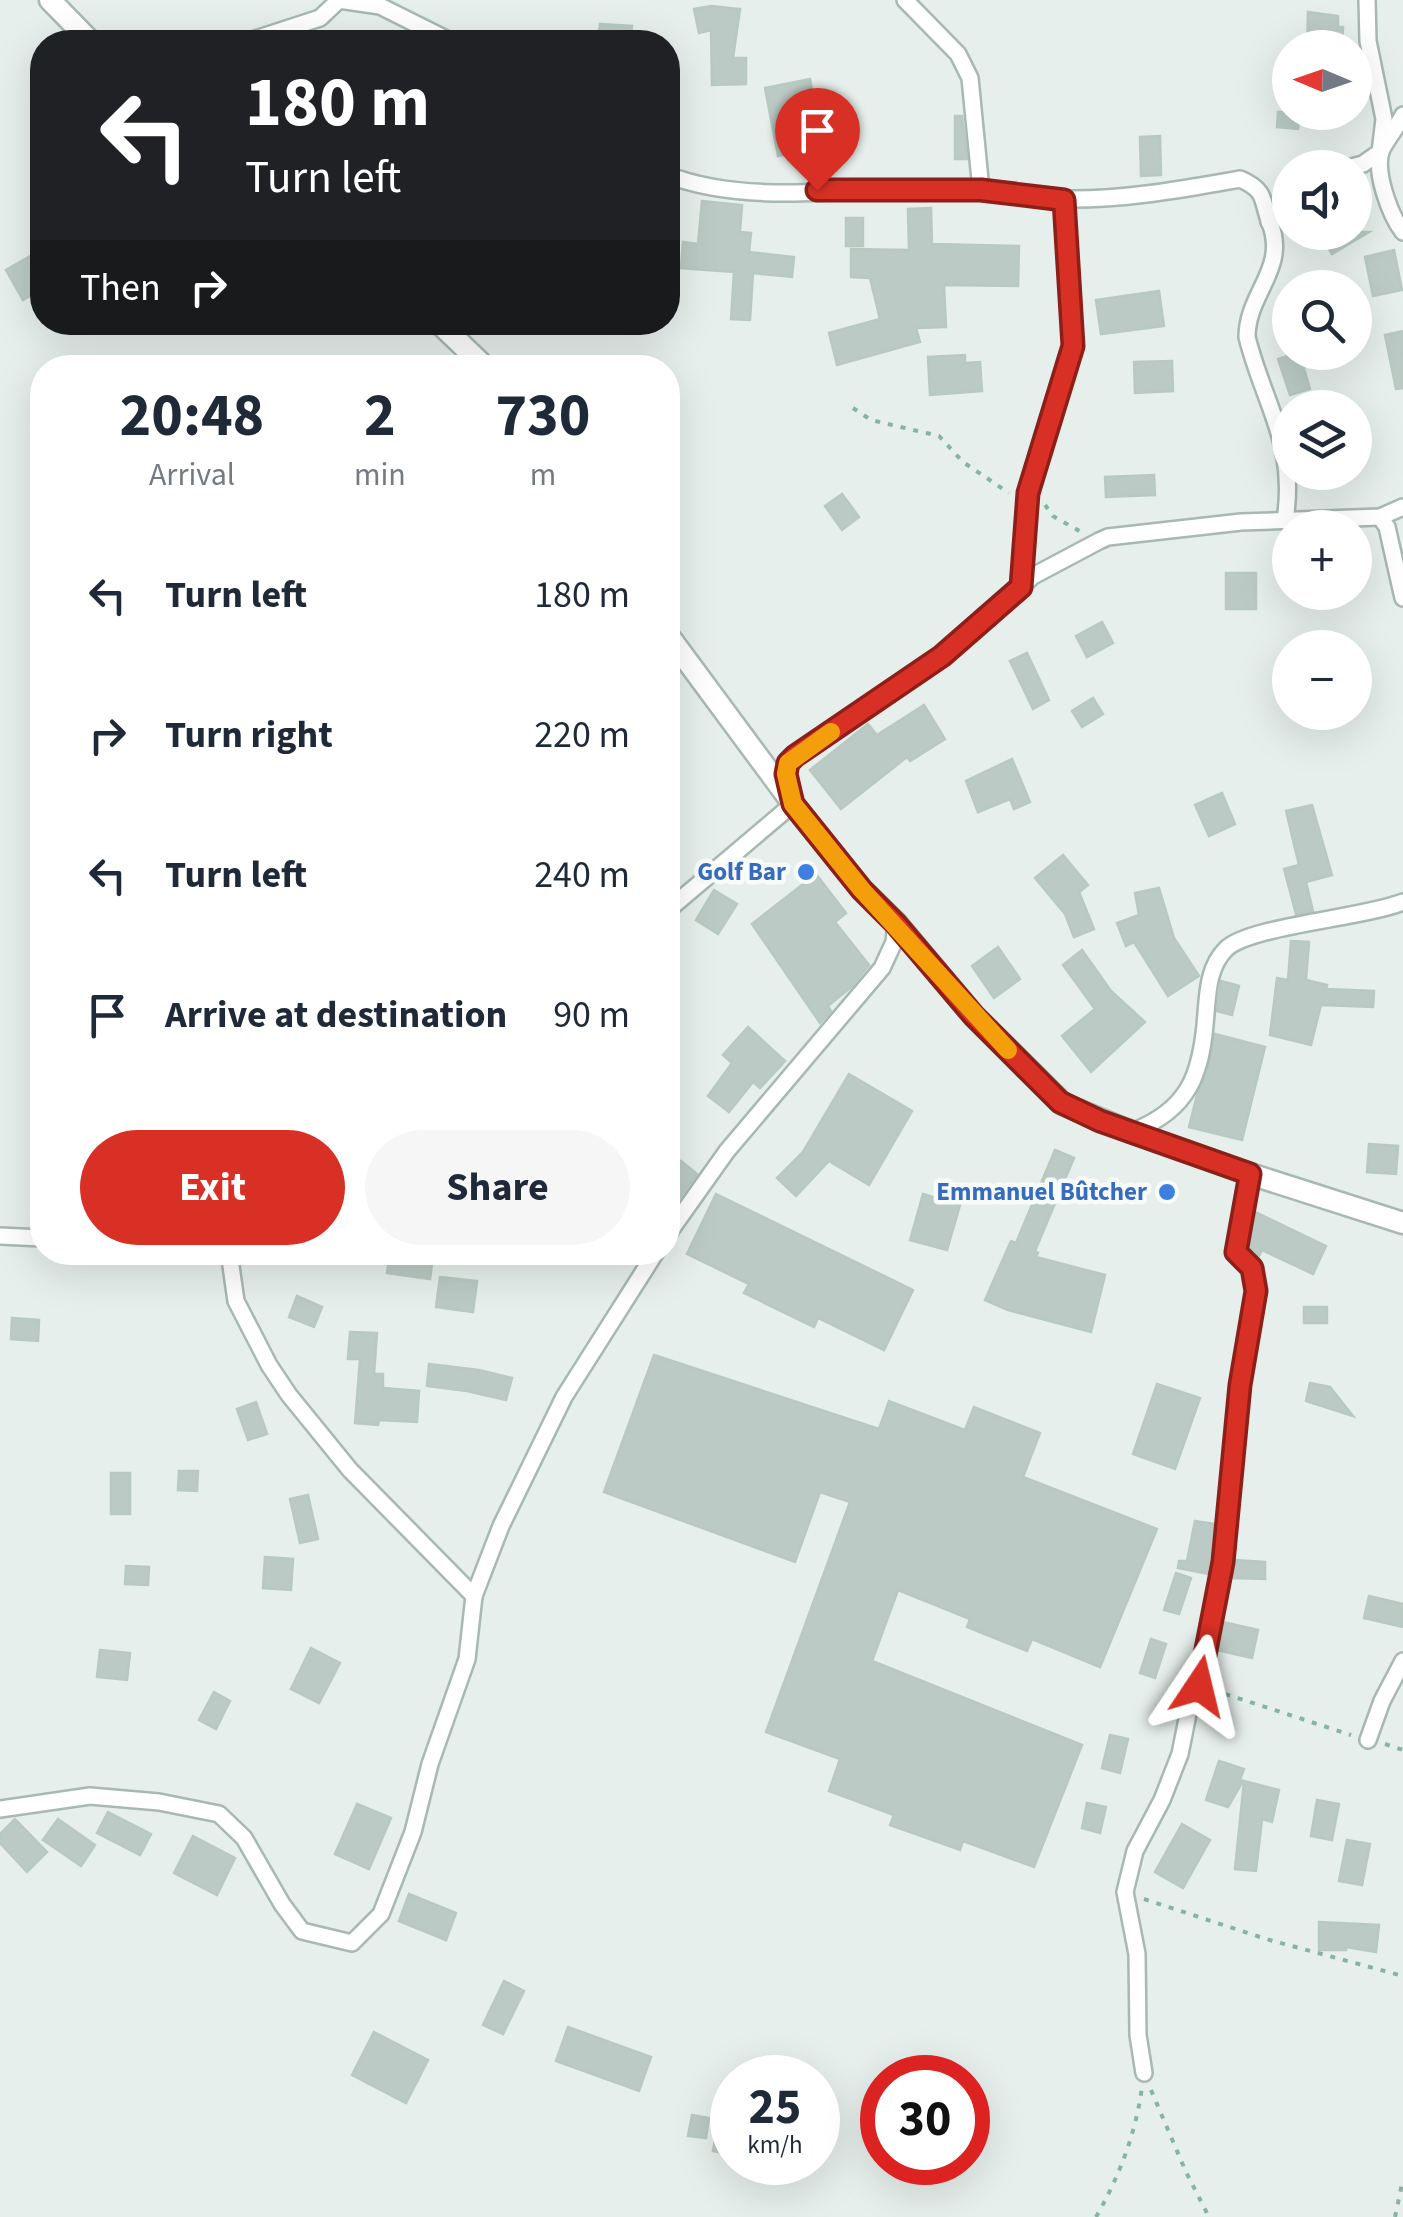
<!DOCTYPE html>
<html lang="en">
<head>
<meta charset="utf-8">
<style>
  :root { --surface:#fff; --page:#f6f6f7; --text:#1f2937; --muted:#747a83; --accent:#d93025 }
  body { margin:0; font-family:"Source Sans 3",sans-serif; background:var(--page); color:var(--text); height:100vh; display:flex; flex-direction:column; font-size:38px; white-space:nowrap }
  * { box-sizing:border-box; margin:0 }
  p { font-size:32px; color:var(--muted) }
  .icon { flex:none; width:55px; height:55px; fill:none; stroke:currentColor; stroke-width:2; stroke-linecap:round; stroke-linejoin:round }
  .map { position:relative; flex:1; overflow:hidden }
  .panel { position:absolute; left:30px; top:355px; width:650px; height:910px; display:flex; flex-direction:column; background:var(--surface); border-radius:40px; box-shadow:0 10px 40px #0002 }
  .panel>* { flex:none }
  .banner { position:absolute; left:30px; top:30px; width:650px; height:305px; border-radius:40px; box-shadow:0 10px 40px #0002; background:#202124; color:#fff; overflow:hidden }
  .needle { width:65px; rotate:272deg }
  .fabs { position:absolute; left:1272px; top:30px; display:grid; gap:20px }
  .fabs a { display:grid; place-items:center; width:100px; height:100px; border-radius:50%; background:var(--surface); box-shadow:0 10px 40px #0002; font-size:50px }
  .speed { position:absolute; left:710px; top:2055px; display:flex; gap:20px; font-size:50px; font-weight:700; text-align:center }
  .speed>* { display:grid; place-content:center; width:130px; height:130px; border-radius:50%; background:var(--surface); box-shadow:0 10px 40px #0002; line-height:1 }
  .speed small { font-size:25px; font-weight:400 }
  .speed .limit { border:15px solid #d22; background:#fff; color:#111 }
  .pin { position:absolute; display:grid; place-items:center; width:85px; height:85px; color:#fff; margin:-102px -42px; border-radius:50% 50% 50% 0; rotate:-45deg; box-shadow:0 0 10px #0007 }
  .pin .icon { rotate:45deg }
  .me { position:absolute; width:110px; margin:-55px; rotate:10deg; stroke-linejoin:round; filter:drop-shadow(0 0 8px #0008) }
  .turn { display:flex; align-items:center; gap:35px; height:210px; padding:0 50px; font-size:45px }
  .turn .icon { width:130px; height:130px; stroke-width:2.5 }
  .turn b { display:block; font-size:70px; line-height:85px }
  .then { display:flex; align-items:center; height:95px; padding:0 50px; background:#0003; gap:20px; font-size:38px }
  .eta { display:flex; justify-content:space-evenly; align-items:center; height:170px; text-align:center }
  .eta b { font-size:60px; font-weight:700; line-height:70px }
  .cta { display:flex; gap:20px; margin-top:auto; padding:20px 50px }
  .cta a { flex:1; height:115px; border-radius:60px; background:var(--accent); color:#fff; font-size:40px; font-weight:700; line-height:115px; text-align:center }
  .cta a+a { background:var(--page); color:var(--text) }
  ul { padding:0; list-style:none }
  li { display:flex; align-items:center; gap:30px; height:140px; padding:0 50px }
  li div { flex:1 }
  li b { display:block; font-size:38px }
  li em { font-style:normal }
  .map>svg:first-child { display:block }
</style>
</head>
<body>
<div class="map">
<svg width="1403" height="2217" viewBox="0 0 1403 2217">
  <rect width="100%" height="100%" fill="#e6efeb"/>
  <!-- building -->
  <g fill="#bbcac4" stroke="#b8c9c2" stroke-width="2.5">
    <polygon points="711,6 740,9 733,58 746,58 746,84 712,85 711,30 699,33 694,9"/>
    <polygon points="1308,12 1338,16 1338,27 1343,27 1342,45 1307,48"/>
    <polygon points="600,24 632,26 630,42 598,39"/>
    <polygon points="810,79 822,148 778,156 765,88"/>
    <polygon points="1278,112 1300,112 1298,129 1277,127"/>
    <polygon points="955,116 962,116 967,159 955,159"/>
    <polygon points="1160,136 1161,175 1141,176 1140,137"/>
    <polygon points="702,201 742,205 740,232 751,233 749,252 794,257 792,277 753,273 750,320 731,319 734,272 681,268 683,242 698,244"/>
    <polygon points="931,208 932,244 1019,246 1018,286 944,285 946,327 916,328 920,342 837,365 829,333 880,319 870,278 851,277 851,249 909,250 908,209"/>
    <rect x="846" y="218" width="17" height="28"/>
    <polygon points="1319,232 1369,232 1332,254"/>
    <polygon points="1394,250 1402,290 1373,296 1365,257"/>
    <polygon points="34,254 42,269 42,289 23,300 6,270"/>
    <polygon points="1159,291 1164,326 1101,334 1096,300"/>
    <polygon points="1403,331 1403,388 1396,389 1385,335"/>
    <polygon points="1299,352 1310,389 1290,395 1278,359"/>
    <polygon points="965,355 965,363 980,362 982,391 930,395 928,357"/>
    <polygon points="1172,361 1173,391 1135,393 1134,362"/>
    <polygon points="1154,475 1155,495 1106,497 1105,477"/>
    <polygon points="842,494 859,517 842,530 825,506"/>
    <rect x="1226" y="573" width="30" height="36"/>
    <polygon points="1102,622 1113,643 1087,657 1076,636"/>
    <polygon points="1027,653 1049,700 1033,709 1010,661"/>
    <polygon points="1093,698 1103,714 1082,727 1072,711"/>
    <polygon points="924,705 945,739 910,761 907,757 841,809 810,770 868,724 877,735"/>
    <polygon points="1012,759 1030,802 1014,809 1010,799 978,812 966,781"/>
    <polygon points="1222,793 1235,824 1209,836 1195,805"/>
    <polygon points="1312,805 1332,875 1306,882 1313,911 1296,914 1284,869 1299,865 1286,811"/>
    <polygon points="1063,855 1088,885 1079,892 1094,929 1074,937 1065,914 1035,878"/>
    <polygon points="816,874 846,913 835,922 869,965 851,987 828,1006 831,1011 820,1023 752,924"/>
    <polygon points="1159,888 1174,938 1199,976 1168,996 1134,942 1126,946 1117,923 1139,915 1135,893"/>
    <polygon points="714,890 737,904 718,934 696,920"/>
    <polygon points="1291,941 1309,942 1306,980 1327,985 1326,989 1374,991 1373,1007 1321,1005 1311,1045 1270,1035 1277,978 1288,980"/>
    <polygon points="998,947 1020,979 994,998 972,966"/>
    <polygon points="1082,950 1111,991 1145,1022 1091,1072 1062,1036 1095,1009 1063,965"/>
    <polygon points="1221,981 1239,986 1232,1015 1217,1011"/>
    <polygon points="748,1027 785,1061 760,1088 753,1082 729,1112 708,1096 732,1063 723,1055"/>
    <polygon points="1215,1034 1265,1047 1242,1140 1189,1127 1197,1095 1207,1074"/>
    <polygon points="849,1074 912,1111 869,1185 829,1161 796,1196 777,1178 803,1152"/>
    <polygon points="1369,1144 1398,1146 1396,1174 1367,1172"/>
    <polygon points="1055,1150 1074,1158 1035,1251 1038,1253 1036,1257 1105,1275 1091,1332 1008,1310 985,1300 1011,1241 1016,1243"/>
    <polygon points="681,1161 697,1174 668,1214 668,1178"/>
    <polygon points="716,1194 913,1290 884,1350 818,1318 814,1327 744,1293 749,1284 687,1254"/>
    <polygon points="923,1194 960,1205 947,1250 910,1240"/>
    <polygon points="1255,1212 1326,1246 1313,1274 1262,1250 1258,1258 1248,1248"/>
    <polygon points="390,1252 433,1256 430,1279 387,1273"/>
    <polygon points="440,1277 477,1281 473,1312 436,1307"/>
    <polygon points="297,1296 322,1307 314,1327 289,1317"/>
    <rect x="1304" y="1307" width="23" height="16"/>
    <polygon points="12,1318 39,1320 38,1341 11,1339"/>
    <polygon points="350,1332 377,1333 374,1374 383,1374 383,1388 419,1391 417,1422 379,1420 378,1425 355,1423 360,1359 348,1359"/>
    <polygon points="654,1355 879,1429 889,1401 965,1430 974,1407 1040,1433 1023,1477 1157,1529 1100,1667 1032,1639 1027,1651 967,1627 970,1619 898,1590 872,1661 1082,1745 1034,1867 963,1841 960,1850 890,1825 894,1815 829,1791 840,1759 766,1732 850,1502 820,1492 795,1562 604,1492"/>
    <polygon points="429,1364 479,1370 512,1378 506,1400 467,1391 427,1386"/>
    <polygon points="1310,1383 1330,1387 1353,1416 1306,1401"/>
    <polygon points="1157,1384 1200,1398 1175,1469 1133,1454"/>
    <polygon points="256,1402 267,1434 248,1440 237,1409"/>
    <polygon points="179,1471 198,1471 197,1491 178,1490"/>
    <rect x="111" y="1473" width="19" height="41"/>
    <polygon points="308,1495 318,1539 300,1543 290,1499"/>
    <polygon points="1195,1521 1215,1524 1209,1574 1178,1568 1179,1561 1187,1561"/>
    <polygon points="265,1557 293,1559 291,1590 263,1588"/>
    <polygon points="1234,1560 1265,1562 1265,1579 1231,1578"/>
    <polygon points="126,1566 149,1567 148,1585 125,1584"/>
    <polygon points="1176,1573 1191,1578 1179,1614 1164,1610"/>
    <polygon points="1369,1596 1403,1604 1403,1627 1364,1618"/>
    <polygon points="1223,1622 1258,1630 1252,1658 1217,1650"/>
    <polygon points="1151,1639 1166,1644 1155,1678 1140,1673"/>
    <polygon points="311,1648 340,1663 319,1703 291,1689"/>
    <polygon points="100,1650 130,1653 127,1680 97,1677"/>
    <polygon points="214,1692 230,1701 216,1729 199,1720"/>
    <polygon points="1110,1735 1128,1739 1120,1773 1102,1768"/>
    <polygon points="1219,1761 1244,1769 1240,1780 1243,1781 1228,1807 1206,1800"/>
    <polygon points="1244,1781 1279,1790 1272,1822 1262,1819 1256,1871 1235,1869"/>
    <polygon points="1317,1800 1339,1804 1332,1840 1311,1836"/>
    <polygon points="1087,1803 1106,1807 1100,1833 1082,1828"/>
    <polygon points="357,1804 391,1818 369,1869 335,1854"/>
    <polygon points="108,1812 151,1834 140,1855 97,1833"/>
    <polygon points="15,1819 47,1852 27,1872 0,1843 0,1834"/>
    <polygon points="58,1819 95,1845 81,1866 43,1840"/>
    <polygon points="1182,1824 1210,1840 1183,1888 1155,1872"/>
    <polygon points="193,1836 235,1858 217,1895 174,1873"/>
    <polygon points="1347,1840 1370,1844 1362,1885 1339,1881"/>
    <polygon points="409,1894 456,1913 446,1940 399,1921"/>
    <polygon points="1319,1922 1379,1925 1376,1952 1346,1947 1346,1950 1319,1950"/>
    <polygon points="504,1981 524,1991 503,2034 483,2025"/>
    <polygon points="568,2027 651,2057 639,2091 556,2061"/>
    <polygon points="374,2032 428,2060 406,2103 352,2075"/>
    <polygon points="692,2115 709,2118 706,2138 688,2136"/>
    <polygon points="716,2133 732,2136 732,2155 713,2151"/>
  </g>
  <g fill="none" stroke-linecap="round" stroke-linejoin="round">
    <defs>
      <g id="minor">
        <polyline points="905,0 958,54 970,78 981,190"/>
        <polyline points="246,42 320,18 339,0 380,6 452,42"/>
        <path d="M1403,115c-6,12 -15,23 -21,34 -9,21 8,66 21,83"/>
        <polyline points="1347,168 1363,164 1380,152 1384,119 1368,41 1367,0"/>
        <path d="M668,175c74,29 172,15 251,13 50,-1 97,11 146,11 59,1 118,-10 175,-20 28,12 21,22 30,44 18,46 -23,70 -23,114 17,68 50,107 38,183"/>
        <polyline points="1269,222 1290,195"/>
        <polyline points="1380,517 1387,527 1403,598"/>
        <polyline points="1021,587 1028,493 1073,346 1064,199"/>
        <path d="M668,910l125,-106c-4,-17 -11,-34 2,-48l147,-100 91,-80 66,-35 9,-4 133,-15 139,-5 23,-10"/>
        <path d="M1131,1132c59,-22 71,-59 75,-119 2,-24 3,-47 20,-64 23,-23 137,-31 177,-47"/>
        <polyline points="668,1234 727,1151 882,968 894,942 896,923"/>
        <polyline points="0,1236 42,1238"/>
        <polyline points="474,1596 501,1526 564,1397 656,1252"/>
        <polyline points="1368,1740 1382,1701 1403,1661"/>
        <polyline points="0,1809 90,1796 159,1802 219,1814 244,1838 282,1904 302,1931 352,1943 381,1914 413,1832 430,1764 467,1659 474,1596 350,1470 289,1395 269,1365 236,1301 229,1252"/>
        <polyline points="1144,2073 1138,2035 1137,1954 1125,1892 1135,1851 1162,1800 1180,1754 1188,1714 1199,1686 1223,1561 1240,1385 1256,1291 1252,1268 1236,1252 1250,1174"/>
      </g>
      <g id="tertiary">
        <polyline points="50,0 91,42"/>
        <polyline points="438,322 486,368"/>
        <polyline points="668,635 793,804 862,890 896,923 974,1016 1063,1104 1131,1132 1250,1174 1403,1223"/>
      </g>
    </defs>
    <!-- minor casing -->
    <use href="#minor" stroke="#a8b8b2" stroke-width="20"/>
    <!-- tertiary casing -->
    <use href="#tertiary" stroke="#a8b8b2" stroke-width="25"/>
    <!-- path -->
    <g stroke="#86b3a5" stroke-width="4" stroke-dasharray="5 8" stroke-linecap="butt">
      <polyline points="853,408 871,420 939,436 963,462 1009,493"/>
      <polyline points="1045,505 1053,516 1081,532"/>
      <polyline points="1213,1690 1351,1735"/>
      <polyline points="1385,1744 1403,1750"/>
      <polyline points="1144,1899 1266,1939 1403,1976"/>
      <polyline points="1151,2090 1186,2172 1209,2217"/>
      <path d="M1096,2217c23,-40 40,-84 46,-130"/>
      <polyline points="1395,2217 1403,2179"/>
    </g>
    <!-- minor -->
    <use href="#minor" stroke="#fff" stroke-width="15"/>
    <!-- tertiary -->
    <use href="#tertiary" stroke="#fff" stroke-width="20"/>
  </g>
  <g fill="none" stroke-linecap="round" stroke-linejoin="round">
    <defs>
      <polyline id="route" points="817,190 981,190 1064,200 1073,346 1028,493 1021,587 942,656 795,756 788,763 786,774 793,804 862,890 896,924 974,1016 1060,1102 1100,1121 1250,1174 1236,1252 1252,1268 1256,1291 1240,1385 1223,1562 1199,1686"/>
    </defs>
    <!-- route casing -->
    <use href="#route" stroke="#8d1f18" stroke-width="25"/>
    <!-- route -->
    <use href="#route" stroke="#d93025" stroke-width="18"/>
    <!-- slow -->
    <polyline stroke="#f59e0b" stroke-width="18" points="831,732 788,763 786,774 793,804 862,890 1008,1050"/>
  </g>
  <!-- markers -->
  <g fill="#3f7fe0" stroke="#f7fbf9" stroke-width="4">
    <circle cx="806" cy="872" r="10"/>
    <circle cx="1167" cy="1192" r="10"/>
  </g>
  <g text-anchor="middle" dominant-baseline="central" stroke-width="9" stroke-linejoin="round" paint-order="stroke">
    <!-- shop labels -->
    <g font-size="25" font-weight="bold" fill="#366cbe" stroke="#f7fbf9" text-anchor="end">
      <text x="786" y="872">Golf Bar</text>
      <text x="1147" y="1192">Emmanuel Bûtcher</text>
    </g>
  </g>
</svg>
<div class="fabs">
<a><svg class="needle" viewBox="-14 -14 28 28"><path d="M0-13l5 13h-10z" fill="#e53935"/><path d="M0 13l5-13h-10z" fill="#747a83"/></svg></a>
<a><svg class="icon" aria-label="sound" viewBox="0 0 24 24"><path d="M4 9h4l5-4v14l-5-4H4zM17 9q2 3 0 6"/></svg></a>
<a><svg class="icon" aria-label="search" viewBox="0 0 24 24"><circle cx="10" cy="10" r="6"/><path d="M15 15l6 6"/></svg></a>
<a><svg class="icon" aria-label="layers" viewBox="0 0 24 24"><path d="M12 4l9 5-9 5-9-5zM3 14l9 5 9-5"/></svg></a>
<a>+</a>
<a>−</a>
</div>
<div class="speed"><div>25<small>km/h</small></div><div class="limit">30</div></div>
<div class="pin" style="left:817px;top:190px;background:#d93025"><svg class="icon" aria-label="arrive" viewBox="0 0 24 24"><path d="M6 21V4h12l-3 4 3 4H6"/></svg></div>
<svg class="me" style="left:1199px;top:1686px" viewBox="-20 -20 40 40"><path d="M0-17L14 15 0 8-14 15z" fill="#d93025" stroke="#fff" stroke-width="4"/></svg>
<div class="banner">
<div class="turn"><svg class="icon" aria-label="left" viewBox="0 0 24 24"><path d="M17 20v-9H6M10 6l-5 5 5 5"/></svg><div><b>180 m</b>Turn left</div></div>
<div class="then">Then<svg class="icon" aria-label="right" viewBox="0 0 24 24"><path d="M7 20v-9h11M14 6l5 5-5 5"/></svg></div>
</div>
<section class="panel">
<div class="eta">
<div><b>20:48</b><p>Arrival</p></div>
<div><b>2</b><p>min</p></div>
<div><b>730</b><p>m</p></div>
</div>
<ul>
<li><svg class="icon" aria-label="left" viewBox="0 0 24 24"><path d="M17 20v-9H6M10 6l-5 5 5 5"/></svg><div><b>Turn left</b></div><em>180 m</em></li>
<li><svg class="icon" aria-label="right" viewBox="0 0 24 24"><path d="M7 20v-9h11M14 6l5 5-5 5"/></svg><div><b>Turn right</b></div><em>220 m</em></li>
<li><svg class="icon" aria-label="left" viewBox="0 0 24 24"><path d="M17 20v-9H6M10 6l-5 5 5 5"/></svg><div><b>Turn left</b></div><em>240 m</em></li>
<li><svg class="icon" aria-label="arrive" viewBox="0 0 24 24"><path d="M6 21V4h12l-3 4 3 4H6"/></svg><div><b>Arrive at destination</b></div><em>90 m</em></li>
</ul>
<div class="cta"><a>Exit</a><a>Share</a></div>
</section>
</div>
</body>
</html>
